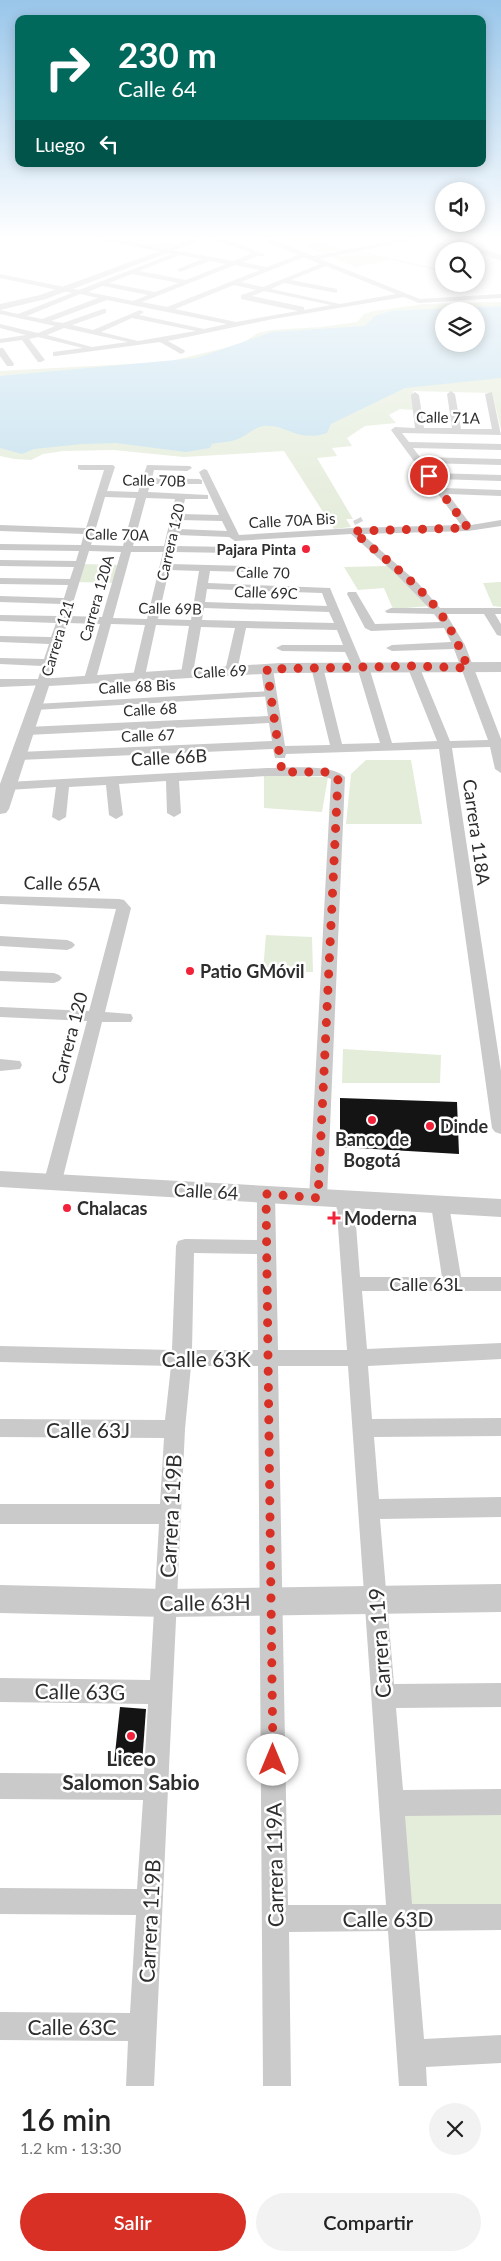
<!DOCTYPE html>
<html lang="es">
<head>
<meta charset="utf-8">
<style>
  :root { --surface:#fff; --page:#f2f2f2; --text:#222; --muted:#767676; --accent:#d93025 }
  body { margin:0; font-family:Lato,sans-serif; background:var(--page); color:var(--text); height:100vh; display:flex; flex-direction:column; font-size:19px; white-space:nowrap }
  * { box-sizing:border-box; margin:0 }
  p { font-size:16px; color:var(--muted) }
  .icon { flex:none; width:28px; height:28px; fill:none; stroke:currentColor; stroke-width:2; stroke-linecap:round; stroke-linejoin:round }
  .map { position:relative; height:2086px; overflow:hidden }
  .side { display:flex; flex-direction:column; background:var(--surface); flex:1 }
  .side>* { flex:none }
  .hud { position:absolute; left:15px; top:15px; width:471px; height:152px; border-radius:10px; box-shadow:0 2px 12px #0003; background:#00695c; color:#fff; overflow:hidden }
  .tools { position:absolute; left:435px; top:182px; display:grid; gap:10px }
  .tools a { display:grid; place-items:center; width:50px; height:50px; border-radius:50%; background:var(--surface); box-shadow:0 2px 12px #0003; font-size:25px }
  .pin { position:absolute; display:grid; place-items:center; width:42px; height:42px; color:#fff; margin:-21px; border:2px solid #fff; border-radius:50%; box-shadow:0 1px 5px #0007 }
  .me { position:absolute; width:55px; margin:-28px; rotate:0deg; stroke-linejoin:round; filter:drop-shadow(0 0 4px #0008) }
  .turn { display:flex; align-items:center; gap:18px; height:105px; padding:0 20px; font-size:22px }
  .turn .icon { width:65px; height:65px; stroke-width:2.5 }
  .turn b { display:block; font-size:35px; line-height:42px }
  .then { display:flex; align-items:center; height:48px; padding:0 20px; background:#0003; gap:10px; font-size:19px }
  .round { display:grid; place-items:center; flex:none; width:52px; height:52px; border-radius:26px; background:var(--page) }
  .head { display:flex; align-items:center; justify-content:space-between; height:85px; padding:0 20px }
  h1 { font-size:30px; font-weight:600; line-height:38px }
  .button { display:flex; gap:10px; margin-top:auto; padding:10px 20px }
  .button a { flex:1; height:58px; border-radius:30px; background:var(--accent); color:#fff; font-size:20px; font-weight:600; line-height:58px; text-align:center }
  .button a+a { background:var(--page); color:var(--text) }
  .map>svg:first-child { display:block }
</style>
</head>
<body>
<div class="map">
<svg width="501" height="2086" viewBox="0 0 501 2086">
  <rect width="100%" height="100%" fill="#fff"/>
  <!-- green -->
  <g fill="#e4ecda" fill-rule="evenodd">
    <polygon points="132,236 202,236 166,249 120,240"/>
    <polygon points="283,236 310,236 343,247 328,248 347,249 323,253 306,246 305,241 320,247 324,247 295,237 304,241 302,245 282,237 292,236"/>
    <polygon points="360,251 444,270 444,272 391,260 356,267 330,257"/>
    <path d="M501,302v127l-9,-36 -79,-2v19l-13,-1 -11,6 7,8 -31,3 -18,12 5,8 -20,2 5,8 -20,2 36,61h-7l5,8 -17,2 -50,-78 -100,6 -71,-7 -50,1 -20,3 -12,6 -17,-1 -14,-3v-85l167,-9 74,-18 17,-11 14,-3 49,-3 36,-5 7,-8 11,-3 49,-7zM444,311h32v33h-32z"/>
    <polygon points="80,564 122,565 117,583 74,582"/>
    <polygon points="388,566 430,606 393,609 384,588 358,590 344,567"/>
    <polygon points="501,582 501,607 493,606 483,583"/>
    <polygon points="366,760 411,760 422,824 346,824 351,774"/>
    <polygon points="264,775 328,777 322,812 264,808"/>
    <polygon points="266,935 312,937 313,972 263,971"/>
    <polygon points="343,1049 441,1055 440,1083 342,1083"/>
    <polygon points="501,1807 501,1908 407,1910 398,1808"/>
  </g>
  <!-- water -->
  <path fill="#c4e0ee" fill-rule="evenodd" d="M501,306v72l-96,10 -74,36 -4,9c-31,10 -41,-10 -64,-7 -9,2 -13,7 -21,11 -8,5 -21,5 -30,7l-2,4 -24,4 -70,-9 -34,1 -48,5 -12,5 -22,-6v-72l197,-18 75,-26 93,-6 10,-10 16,-5zM444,311h32v33h-32z"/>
  <!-- building -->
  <g fill="#141414">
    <polygon points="340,1098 457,1102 459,1154 340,1147"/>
    <polygon points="120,1707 146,1709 142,1764 114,1763"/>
  </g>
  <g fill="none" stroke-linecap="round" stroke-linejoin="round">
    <!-- minor-tunnel -->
    <polyline stroke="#d5d5d5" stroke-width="9" stroke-dasharray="9 5" stroke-linecap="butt" points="357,519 359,523"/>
    <!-- pedestrian -->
    <polygon fill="#cacaca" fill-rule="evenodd" points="271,691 274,692 274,696 35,710 30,707 35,704"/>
    <!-- minor -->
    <g fill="#cacaca" fill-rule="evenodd">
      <path d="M84,236h12l137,25 19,-8 -22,-8 -22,-6 2,-3 24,6 30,12v2h-6l-16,6 25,5 31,-12 -43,-19h8l50,20 106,-20h12l-111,23 100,40 81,-5v4l-82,5 -15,-6 -131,22 -105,22 16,9 1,2 -4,2 -21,-12 -104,14h-3v-4l30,-4 -45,-11 -9,2 16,21 -4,2h-3l-16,-22 -22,3v-4l26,-4 -26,-7v-4l38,9 17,-7 -55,-12v-4l18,4 54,-21 -72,-15v-4l79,16 93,-36zM180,255l22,4 -24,10 -1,1 3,2 30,-11 16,3 -40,16 -47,-9zM304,257l16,7 -57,23 -22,-5zM235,265l25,5 -93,37 -25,-5zM326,266l70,28 -56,10 -69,-15 13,-6 53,10v-4l-46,-9zM132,274l47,9 -24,9 -46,-9zM234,285l22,5 -15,5v4l57,12 -62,11 -61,-13zM102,286h1l45,9 -15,6 -45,-9zM264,291l67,14 -27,5v-3l-52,-11zM80,294l18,4 -56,21 -15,-3zM107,300l120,24 -23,5 -65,-14 5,-3 -4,-2 -47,20 -21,-5 34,-12v-4h-3l-40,14 -12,-2zM132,318l64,13 -58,10 -37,-9zM64,328l64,14 -36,5 -45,-12z"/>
      <polygon points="0,348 3,348 14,364 13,366 7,366 0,356"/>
      <path d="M451,391l4,3 6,35h31l-7,-35 7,-2 9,43 -99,-2 7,9 92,2v6l-88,-2 7,9 81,2v6l-77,-2 8,10 69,2v6l-65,-2 7,9 58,2v6l-53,-2 23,31 30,-5v6l-33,5 -106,3 56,49 22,25h61v6h-6l6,10v12l-4,-1 -13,-21h-38l19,31 36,94v34l-6,-4 -5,-22 -38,1 49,323v63l-6,-2 -3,-4 -53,-379 -153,5 -1,4h-10l-2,-9 -254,11 -6,-4 6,-4 253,-11 -3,-18 -242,12 -6,-4 6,-4 241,-11 -7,-47 6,-4 6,4 12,77 45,-1 -19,-78 6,-4 6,4 19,77 38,-1 -22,-73 -5,-1 -8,-17 -63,-1 -6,-3 6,-3h61l-6,-15 -91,-2 -9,43 -6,4 -6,-4 10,-43 -34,-1 -8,46 -6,4 -6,-4 8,-47 -33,-1 -11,51 -6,4 -6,-4 12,-51 -34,-1 -15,55 -6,4 -6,-4 16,-55 -33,-1 -11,40 -9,22 -47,2v-8h38l4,-13 -42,-2v-6l44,1 5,-15 -49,-2v-6l51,1 5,-14 -56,-2v-6l58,1 4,-12 -62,-2v-6l64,2 4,-13 -68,-1v-6l70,1 4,-12 -74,-1v-6l76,1 3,-10 -79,-1v-6l81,1 3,-11 -84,-3v-6l86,3 18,-58h-23l-3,-1v-4h35l2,2 -8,24 31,1 9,-27 43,1 2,2 -5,3 -33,-1 -2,8 47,1 3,1v4h-52l-2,8 60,3v4h-23l-3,15 37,1 -20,-43 5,-3 3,1 32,65 114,-7 108,-3 -70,-95 4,-3 20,1 -4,-33 4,-3 4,3 5,33h28l-5,-34zM105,497l31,1 -13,48 -32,-1zM146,498l29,1 -11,47h-31zM180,520l42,1 5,10 -49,-2zM351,534l44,39 34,35h-38l-6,3 2,2 47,1 6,8 -65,2 -19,-32h-8l-1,2 18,34 6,3 73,-3 7,14 -59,3 -6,3 6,3 62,-2 34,91 -38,1 -31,-75 -6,-4 -6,4 30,75 -45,2 -23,-76 -2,-2 -5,-1 -32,-76 -122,-5 2,-12 37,1 5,-3 -5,-3 -77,-2 3,-12 60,1 5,-3 -5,-3 -59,-1 3,-11 52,2 6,4zM89,551l32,1 -19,65 -33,-1zM131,552h32l-16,67 -34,-1zM169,570l30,1 -8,49 -33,-1zM207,589l115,4 5,13 -122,-4zM204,608l125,4 5,11 -132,-3z"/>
      <path d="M267,768c18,0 65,-5 78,9l-18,421 -3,5 -6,2 -6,-2 -3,-5 22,-419 -8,-3h-56l-88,5 2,32 -7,4 -7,-4 -1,-32 -47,3 4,31 -7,4 -7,-4 -3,-30 -37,2 -3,30 -7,4 -7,-4 4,-30 -48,3 -7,-4 7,-4z"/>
      <polygon points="0,896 119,899 124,900 131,908 105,1012 131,1014 133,1018 131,1022 102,1022 62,1181 59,1186 53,1187 47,1186 44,1181 87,1021 0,1017 0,1007 89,1011 116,909 0,904"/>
      <polygon points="0,936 67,940 72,942 75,945 72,948 67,950 0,946"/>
      <polygon points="0,971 54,973 59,975 62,978 59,981 54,983 0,981"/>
      <polygon points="0,1059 20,1061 22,1065 20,1069 0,1071"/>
      <path d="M266,1187l6,2 3,5 3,156h69l-11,-151 3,-5 6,-2 6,2 3,5 6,78h82l-11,-72 3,-5 6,-2 6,2 3,5 12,72h40v14h-139l5,58 134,-6v16l-133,7 4,53 129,-1v18l-127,1 5,62 122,-2v20l-121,2 14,165 107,-1v24l-105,1 7,82 98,-1v26l-96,1 7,88h89v26l-86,1 9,108 77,-4v28l-75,4 1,19h-28l-11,-155 -99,1 2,154h-28l-5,-720h-67l-6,63 -31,657h-28l2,-45 -128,-1v-28l130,1 6,-98 -136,-1v-26l137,1 6,-89 -143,-1v-26l144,1 4,-70 -148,-2v-24l150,2 9,-156h-159v-20h160l4,-66 -164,-1v-18l165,1 6,-54 -171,-4v-16l172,4 4,-104 2,-5 7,-2 72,1v-46l3,-5zM194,1253l63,1 1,96h-66zM278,1366h70l38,539h-98z"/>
    </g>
    <!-- tertiary -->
    <g fill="#cacaca" fill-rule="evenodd">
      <polygon points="201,236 212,236 46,299 0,310 0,304 40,295"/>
      <polygon points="435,236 446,236 501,255 501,261"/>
      <polygon points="501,662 501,672 280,673 49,686 9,809 6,813 0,814 0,784 38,679 280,663"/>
      <polygon points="0,1171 501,1199 501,1217 0,1187"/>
      <polygon points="501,1584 501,1612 166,1617 0,1613 0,1585 166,1589"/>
    </g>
  </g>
  <!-- sky -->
  <linearGradient id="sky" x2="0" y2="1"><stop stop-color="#99c6ea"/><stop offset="0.45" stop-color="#fff"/><stop offset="1" stop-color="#fff" stop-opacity="0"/></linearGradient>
  <rect width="501" height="528" fill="url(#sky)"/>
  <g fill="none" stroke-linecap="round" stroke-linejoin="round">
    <!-- route -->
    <path stroke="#d93025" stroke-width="9" stroke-dasharray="0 16.2" d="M273,1760l-7,-566 52,4 20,-420 -13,-6h-43l-15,-103 146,-3 55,2c-8,-20 -17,-41 -30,-58 -24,-30 -56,-53 -85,-79l115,-3 -39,-52"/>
  </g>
  <!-- markers -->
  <g fill="#f2223b" stroke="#fff" stroke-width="2">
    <circle cx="306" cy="549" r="5"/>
    <circle cx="190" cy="971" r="5"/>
    <circle cx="372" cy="1120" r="5"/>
    <circle cx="430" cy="1126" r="5"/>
    <circle cx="67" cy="1208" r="5"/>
    <path d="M331.5 1210.5h5v5h5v5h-5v5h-5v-5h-5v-5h5z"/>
    <circle cx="131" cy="1736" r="5"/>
  </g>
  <g text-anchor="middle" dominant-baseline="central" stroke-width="5" stroke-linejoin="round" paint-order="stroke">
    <!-- far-street labels -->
    <g font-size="15" fill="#2d2d2d" stroke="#fff">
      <text transform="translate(448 417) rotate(1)">Calle 71A</text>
      <text transform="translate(154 480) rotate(1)">Calle 70B</text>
      <text transform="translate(292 520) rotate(-3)">Calle 70A Bis</text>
      <text transform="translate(117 534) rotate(1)">Calle 70A</text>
      <text transform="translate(170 542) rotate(-77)">Carrera 120</text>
      <text transform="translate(263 572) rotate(1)">Calle 70</text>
      <text transform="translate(266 592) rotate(2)">Calle 69C</text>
      <text transform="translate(96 598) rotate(-74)">Carrera 120A</text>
      <text transform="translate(170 608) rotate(1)">Calle 69B</text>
      <text transform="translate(57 638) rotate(-73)">Carrera 121</text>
      <text transform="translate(220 671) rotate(-3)">Calle 69</text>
      <text transform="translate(137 686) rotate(-3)">Calle 68 Bis</text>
      <text transform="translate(150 709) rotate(-3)">Calle 68</text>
      <text transform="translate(148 735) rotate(-2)">Calle 67</text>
    </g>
    <!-- far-poi labels -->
    <g font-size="15" font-weight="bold" fill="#2d2d2d" stroke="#fff" text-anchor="end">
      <text x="296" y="549">Pajara Pinta</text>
    </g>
    <!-- street labels -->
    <g font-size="18" fill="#2d2d2d" stroke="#fff">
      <text transform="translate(169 757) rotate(-3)">Calle 66B</text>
      <text transform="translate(477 832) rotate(82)">Carrera 118A</text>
      <text transform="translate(62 883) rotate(1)">Calle 65A</text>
      <text transform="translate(69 1038) rotate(-75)">Carrera 120</text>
      <text transform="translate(206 1191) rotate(3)">Calle 64</text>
      <text x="426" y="1284">Calle 63L</text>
    </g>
    <!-- poi labels -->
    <g font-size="18" font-weight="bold" fill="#2d2d2d" stroke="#fff" text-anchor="start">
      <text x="200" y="971">Patio GMóvil</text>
      <text x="440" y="1126">Dinde</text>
      <text x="372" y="1139" text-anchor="middle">Banco de<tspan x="372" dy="21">Bogotá</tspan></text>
      <text x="77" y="1208">Chalacas</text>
      <text x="344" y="1218">Moderna</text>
    </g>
    <!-- near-street labels -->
    <g font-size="21" fill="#2d2d2d" stroke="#fff">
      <text x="206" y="1358">Calle 63K</text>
      <text x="88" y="1429">Calle 63J</text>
      <text transform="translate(170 1516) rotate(-87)">Carrera 119B</text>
      <text transform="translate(205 1602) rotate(-1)">Calle 63H</text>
      <text transform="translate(379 1643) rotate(-94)">Carrera 119</text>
      <text transform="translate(80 1691) rotate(1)">Calle 63G</text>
      <text transform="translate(274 1865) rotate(-91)">Carrera 119A</text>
      <text x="388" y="1918">Calle 63D</text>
      <text transform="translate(149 1921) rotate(-87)">Carrera 119B</text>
      <text x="72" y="2026">Calle 63C</text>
    </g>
    <!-- near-poi labels -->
    <g font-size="21" font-weight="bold" fill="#2d2d2d" stroke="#fff">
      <text x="131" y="1757">Liceo<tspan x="131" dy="24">Salomon Sabio</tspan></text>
    </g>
  </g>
</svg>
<div class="tools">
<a><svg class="icon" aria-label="sound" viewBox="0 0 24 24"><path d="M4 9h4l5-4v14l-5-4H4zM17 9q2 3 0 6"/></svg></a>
<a><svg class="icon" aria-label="search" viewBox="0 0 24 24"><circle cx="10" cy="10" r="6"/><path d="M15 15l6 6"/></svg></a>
<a><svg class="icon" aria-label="layers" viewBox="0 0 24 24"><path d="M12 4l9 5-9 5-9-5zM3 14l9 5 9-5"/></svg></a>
</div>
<div class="pin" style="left:429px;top:476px;background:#d93025"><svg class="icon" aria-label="arrive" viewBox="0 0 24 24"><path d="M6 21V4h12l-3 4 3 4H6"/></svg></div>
<svg class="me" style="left:273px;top:1760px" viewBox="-20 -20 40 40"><circle r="19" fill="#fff"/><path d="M0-13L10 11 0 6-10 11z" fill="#d93025"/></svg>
<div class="hud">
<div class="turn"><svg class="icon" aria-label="right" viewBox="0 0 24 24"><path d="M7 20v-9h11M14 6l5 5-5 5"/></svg><div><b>230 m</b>Calle 64</div></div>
<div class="then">Luego<svg class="icon" aria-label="left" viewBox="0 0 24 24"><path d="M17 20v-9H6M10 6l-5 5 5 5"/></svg></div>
</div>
</div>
<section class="side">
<div class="head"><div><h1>16 min</h1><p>1.2 km · 13:30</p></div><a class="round"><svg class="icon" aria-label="close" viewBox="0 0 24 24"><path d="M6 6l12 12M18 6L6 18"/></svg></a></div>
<div class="button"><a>Salir</a><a>Compartir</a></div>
</section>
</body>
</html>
